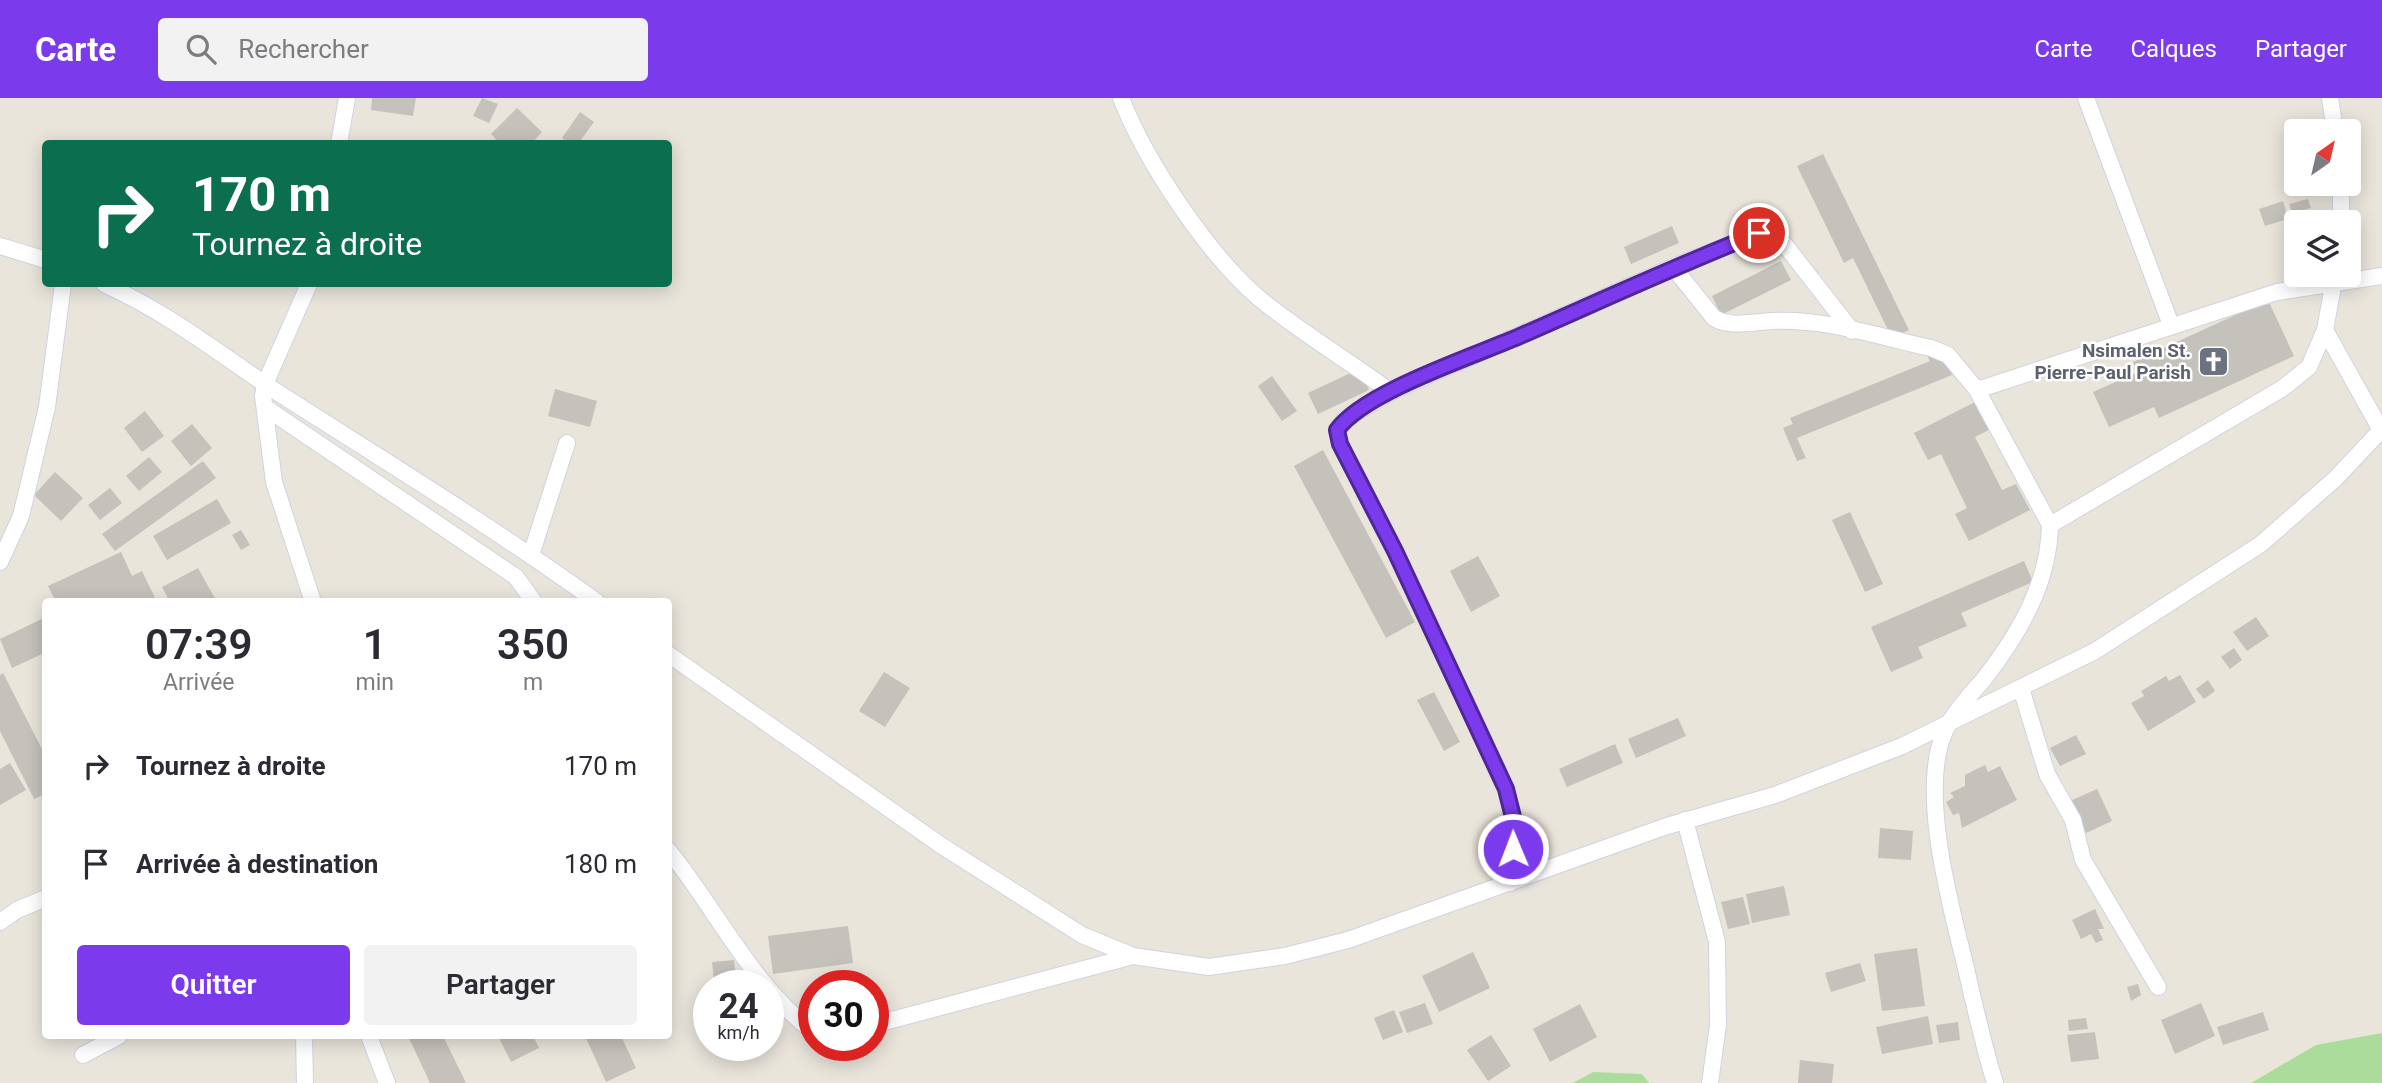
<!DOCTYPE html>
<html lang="fr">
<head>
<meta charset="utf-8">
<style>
  :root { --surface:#fff; --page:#f2f2f3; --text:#2b2b33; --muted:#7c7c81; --accent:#7c3aed }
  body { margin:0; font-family:Roboto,sans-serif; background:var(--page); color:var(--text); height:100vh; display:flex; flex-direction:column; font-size:26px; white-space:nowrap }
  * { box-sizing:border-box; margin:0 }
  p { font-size:23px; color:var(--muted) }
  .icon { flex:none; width:38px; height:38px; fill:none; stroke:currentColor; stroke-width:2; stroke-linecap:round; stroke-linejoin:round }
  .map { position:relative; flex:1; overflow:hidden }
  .details { position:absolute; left:42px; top:500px; width:630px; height:441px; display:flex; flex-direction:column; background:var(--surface); border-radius:7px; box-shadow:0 4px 18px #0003 }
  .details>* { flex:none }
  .top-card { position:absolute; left:42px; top:42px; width:630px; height:147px; border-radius:7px; box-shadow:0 4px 18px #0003; background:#0b6e4f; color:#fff; overflow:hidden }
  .needle { width:46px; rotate:34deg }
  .fabs { position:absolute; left:2284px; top:21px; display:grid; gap:14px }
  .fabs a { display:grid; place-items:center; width:77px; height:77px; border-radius:7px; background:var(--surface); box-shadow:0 4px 18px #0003; font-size:35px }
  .speed { position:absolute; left:693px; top:872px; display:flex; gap:14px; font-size:35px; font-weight:700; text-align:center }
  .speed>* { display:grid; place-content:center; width:91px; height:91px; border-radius:50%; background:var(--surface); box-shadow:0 4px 18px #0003; line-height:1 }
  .speed small { font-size:18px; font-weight:400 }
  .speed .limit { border:10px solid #d22; background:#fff; color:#111 }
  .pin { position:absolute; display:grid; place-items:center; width:60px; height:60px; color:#fff; margin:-30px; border:4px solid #fff; border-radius:50%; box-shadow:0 2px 7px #0007 }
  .me { position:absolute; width:77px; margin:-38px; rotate:359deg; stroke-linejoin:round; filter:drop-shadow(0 0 5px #0008) }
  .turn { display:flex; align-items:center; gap:24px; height:147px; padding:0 35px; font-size:32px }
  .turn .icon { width:91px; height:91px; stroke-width:2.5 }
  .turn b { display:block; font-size:49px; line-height:60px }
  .eta { display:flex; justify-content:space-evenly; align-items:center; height:119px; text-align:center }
  .eta b { font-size:42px; font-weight:600; line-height:49px }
  .primary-button { display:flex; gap:14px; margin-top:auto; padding:14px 35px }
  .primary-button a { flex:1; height:80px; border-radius:7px; background:var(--accent); color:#fff; font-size:28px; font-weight:600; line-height:80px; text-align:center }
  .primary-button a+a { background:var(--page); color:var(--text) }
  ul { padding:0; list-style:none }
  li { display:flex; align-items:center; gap:21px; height:98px; padding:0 35px }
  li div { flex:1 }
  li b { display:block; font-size:26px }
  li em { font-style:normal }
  header { display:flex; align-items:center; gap:42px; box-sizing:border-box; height:98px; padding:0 35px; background:var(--accent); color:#fff }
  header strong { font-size:33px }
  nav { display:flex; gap:38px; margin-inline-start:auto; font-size:24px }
  .search { width:490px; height:63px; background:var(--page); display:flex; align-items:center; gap:18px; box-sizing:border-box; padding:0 24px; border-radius:7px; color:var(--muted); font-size:26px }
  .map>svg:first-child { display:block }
</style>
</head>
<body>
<header>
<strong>Carte</strong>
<div class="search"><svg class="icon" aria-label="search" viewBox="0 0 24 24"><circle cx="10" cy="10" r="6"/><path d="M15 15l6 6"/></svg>Rechercher</div>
<nav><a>Carte</a><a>Calques</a><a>Partager</a></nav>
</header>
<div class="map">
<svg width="2382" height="985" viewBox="0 0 2382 985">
  <rect width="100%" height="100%" fill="#eae5db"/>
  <!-- green -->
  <g fill="#abdc9b">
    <polygon points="2382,935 2382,985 2251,985 2316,947"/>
    <polygon points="1593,974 1642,976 1649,985 1573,985"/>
  </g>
  <!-- building -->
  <g fill="#c5c1bb">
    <polygon points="372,0 416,0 413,18 371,12"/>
    <polygon points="482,0 498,6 489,25 473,18"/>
    <polygon points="517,10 542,34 531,46 500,46 491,36"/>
    <polygon points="580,14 594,24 578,46 570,46 562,40"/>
    <polygon points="1823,56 1909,232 1892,240 1853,160 1844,165 1797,68"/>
    <polygon points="2308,101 2311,110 2292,115 2289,106"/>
    <polygon points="2283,103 2288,121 2265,128 2259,111"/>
    <polygon points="1672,128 1679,145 1631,166 1624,149"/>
    <polygon points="1781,163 1791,182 1721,217 1712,198"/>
    <polygon points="2268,202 2294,258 2159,320 2154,309 2109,329 2093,294 2138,274 2133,264"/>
    <polygon points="1927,257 1945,261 1952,277 1797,340 1806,360 1797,363 1783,330 1793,326 1790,320 1930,263"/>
    <polygon points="1359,271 1369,292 1318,316 1308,295"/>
    <polygon points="1272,278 1297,313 1282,323 1258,288"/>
    <polygon points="555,291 597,303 590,329 548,318"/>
    <polygon points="1975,304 1989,332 1975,339 2002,392 2016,386 2030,412 1969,443 1955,416 1967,410 1941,356 1928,362 1914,335"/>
    <polygon points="145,313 164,338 142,354 124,330"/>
    <polygon points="192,326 212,350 191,368 171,343"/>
    <polygon points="1323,352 1415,524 1386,540 1294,368"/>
    <polygon points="149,359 162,374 139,393 126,378"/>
    <polygon points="203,363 216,380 115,453 102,436"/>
    <polygon points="55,374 83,400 61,423 34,397"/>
    <polygon points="110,390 122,405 100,422 88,407"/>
    <polygon points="217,401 231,425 167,462 153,438"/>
    <polygon points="1850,414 1883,486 1865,494 1832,422"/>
    <polygon points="241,432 250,447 241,452 232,437"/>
    <polygon points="121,454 132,478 142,473 156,502 56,504 48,488"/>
    <polygon points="1478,458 1500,498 1471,514 1450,473"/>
    <polygon points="2024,463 2033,484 1961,515 1967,528 1918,549 1923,560 1891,574 1871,529"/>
    <polygon points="198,470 217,504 170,504 162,489"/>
    <polygon points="46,519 46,554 12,570 0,541"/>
    <polygon points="2256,519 2269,538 2247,553 2233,534"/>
    <polygon points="2234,550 2242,562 2230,571 2221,559"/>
    <polygon points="884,574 910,590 885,629 859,613"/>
    <polygon points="3,575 46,659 46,696 34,701 0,633 0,577"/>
    <polygon points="2180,577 2196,604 2148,633 2131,605 2144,598 2141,593 2166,578 2169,583"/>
    <polygon points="2208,582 2215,593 2204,601 2196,591"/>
    <polygon points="1434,594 1460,644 1444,653 1417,602"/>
    <polygon points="1678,620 1686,638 1636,660 1628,641"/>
    <polygon points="2076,637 2086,656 2060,668 2050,650"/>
    <polygon points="1615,646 1623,665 1567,689 1559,671"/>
    <polygon points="10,665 26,692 0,707 0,671"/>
    <polygon points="1985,667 1988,674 2000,668 2017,702 1962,730 1959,715 1953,717 1946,704 1954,699 1950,695 1965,688 1965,677"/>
    <polygon points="2097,691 2112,723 2086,735 2070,703"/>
    <polygon points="1880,730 1913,733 1911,762 1878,760"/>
    <polygon points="1784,788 1790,817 1752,825 1746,796"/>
    <polygon points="1743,799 1750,826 1728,831 1721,804"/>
    <polygon points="2095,811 2104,831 2098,831 2103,842 2096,845 2091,836 2081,841 2072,822"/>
    <polygon points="848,828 853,865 773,876 768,838"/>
    <polygon points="1917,850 1925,908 1882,913 1874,856"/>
    <polygon points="1473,854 1490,890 1439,914 1422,878"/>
    <polygon points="734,862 736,880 714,883 712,864"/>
    <polygon points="1860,865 1866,883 1831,894 1825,875"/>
    <polygon points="2138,886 2141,897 2131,903 2127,889"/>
    <polygon points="1425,905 1433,926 1407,935 1399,914"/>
    <polygon points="2201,905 2215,938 2175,956 2161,922"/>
    <polygon points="1580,906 1597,939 1550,964 1533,931"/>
    <polygon points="1394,912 1403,934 1383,942 1374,920"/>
    <polygon points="2263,914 2269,932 2223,947 2217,929"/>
    <polygon points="1928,918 1933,946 1882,956 1876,929"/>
    <polygon points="2086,920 2088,931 2069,933 2068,922"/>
    <polygon points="1958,924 1960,942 1939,945 1936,927"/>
    <polygon points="2095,934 2099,961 2071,964 2067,937"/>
    <polygon points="1491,937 1511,968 1488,983 1467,952"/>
    <polygon points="414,938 443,938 466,985 430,985 409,940"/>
    <polygon points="498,938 533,938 539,950 511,964"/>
    <polygon points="585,938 621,938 636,970 606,984"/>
    <polygon points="1800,962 1834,966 1832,985 1798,985"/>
  </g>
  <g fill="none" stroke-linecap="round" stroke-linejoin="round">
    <defs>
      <g id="minor">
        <path d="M1121,0c25,64 87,157 139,201 41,34 88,61 131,93"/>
        <polyline points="2086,0 2171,227"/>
        <polyline points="2330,0 2335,33"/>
        <polyline points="339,46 347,0"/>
        <polyline points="2341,86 2341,124"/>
        <polyline points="0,148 46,162"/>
        <polyline points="1673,169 1759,135 1785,147 1852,233"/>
        <path d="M104,186c65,29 118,72 176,110 107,68 214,134 317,208"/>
        <polyline points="309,186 265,286 263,298 274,384 313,504"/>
        <polyline points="2325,232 2382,334"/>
        <polyline points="1977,292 2277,194 2382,178"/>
        <polyline points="266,310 516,479 534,504"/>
        <polyline points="2050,427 2283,290 2309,269 2325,232 2335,177"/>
        <polyline points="531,457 567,345"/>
        <polyline points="0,464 21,418 47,309 63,186"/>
        <polyline points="668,556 942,748 1082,837 1133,858 1209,869 1285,858 1348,842 1667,728 1775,697 1902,648 2095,553 2261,446 2336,380 2382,331"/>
        <polyline points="2021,590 2047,676 2073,722 2083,762 2158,889"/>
        <polyline points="1685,722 1717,844 1718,927 1710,985"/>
        <path d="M668,752c48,58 85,138 146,182"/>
        <path d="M1510,785l3,-66 -7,-28 -111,-238 -55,-107 -3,-14 8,-11 46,-27 282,-125 41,51c17,10 38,4 58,3 53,-3 108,16 159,27l17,7 29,35 73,135c-1,58 -31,109 -66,154 -12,14 -27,29 -36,46 -32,56 2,179 17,239 9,40 18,80 30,119"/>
        <polyline points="0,824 17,812 46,800"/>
        <polyline points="873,927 1133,858"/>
        <polyline points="304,938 305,985"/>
        <polyline points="369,938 387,985"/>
        <polyline points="83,957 119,938"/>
      </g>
    </defs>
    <!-- minor casing -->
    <use href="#minor" stroke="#d0d2e0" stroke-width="18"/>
    <!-- minor -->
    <use href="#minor" stroke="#fff" stroke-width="16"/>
  </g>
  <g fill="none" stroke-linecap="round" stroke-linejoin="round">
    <defs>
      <path id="route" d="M1513,751v-32l-7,-28 -111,-238 -55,-107 -3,-14c27,-38 137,-74 183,-94 80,-35 158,-71 239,-103"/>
    </defs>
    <!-- route casing -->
    <use href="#route" stroke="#51269a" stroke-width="18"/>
    <!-- route -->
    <use href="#route" stroke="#7c3aed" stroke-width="12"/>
  </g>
  <!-- icons -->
  <defs>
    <symbol id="church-square" viewBox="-11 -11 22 22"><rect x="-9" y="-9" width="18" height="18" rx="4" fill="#6b7280" stroke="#fff"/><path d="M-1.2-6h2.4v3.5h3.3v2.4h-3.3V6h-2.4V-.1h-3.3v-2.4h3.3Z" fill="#fff"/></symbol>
  </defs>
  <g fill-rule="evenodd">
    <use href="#church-square" x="2196" y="246" width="35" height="35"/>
  </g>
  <g text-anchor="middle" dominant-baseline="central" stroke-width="5" stroke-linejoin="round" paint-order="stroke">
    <!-- worship labels -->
    <g font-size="19" font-weight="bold" fill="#5b616d" stroke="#fff" text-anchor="end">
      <text x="2191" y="252">Nsimalen St.<tspan x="2191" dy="22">Pierre-Paul Parish</tspan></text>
    </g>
  </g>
</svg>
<div class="fabs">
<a><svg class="needle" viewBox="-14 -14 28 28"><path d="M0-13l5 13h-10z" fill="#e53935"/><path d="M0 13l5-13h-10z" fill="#7c7c81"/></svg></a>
<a><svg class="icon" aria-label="layers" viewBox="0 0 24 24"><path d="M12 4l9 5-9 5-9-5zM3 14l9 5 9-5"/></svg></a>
</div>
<div class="speed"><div>24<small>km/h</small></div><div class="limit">30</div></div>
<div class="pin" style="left:1759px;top:135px;background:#d93025"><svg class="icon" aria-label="arrive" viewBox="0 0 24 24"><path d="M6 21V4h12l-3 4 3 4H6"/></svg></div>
<svg class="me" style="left:1513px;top:751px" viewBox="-20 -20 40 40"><circle r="17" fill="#7c3aed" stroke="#fff" stroke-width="3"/><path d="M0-11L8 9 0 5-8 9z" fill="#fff"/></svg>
<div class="top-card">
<div class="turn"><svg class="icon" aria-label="right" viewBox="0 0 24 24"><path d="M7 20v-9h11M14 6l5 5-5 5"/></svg><div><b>170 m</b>Tournez à droite</div></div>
</div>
<section class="details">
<div class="eta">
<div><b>07:39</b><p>Arrivée</p></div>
<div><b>1</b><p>min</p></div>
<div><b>350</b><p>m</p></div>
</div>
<ul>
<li><svg class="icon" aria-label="right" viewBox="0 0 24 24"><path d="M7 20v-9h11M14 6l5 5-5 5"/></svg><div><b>Tournez à droite</b></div><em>170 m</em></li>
<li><svg class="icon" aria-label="arrive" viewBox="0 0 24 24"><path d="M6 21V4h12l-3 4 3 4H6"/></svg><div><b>Arrivée à destination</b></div><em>180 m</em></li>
</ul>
<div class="primary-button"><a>Quitter</a><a>Partager</a></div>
</section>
</div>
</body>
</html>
